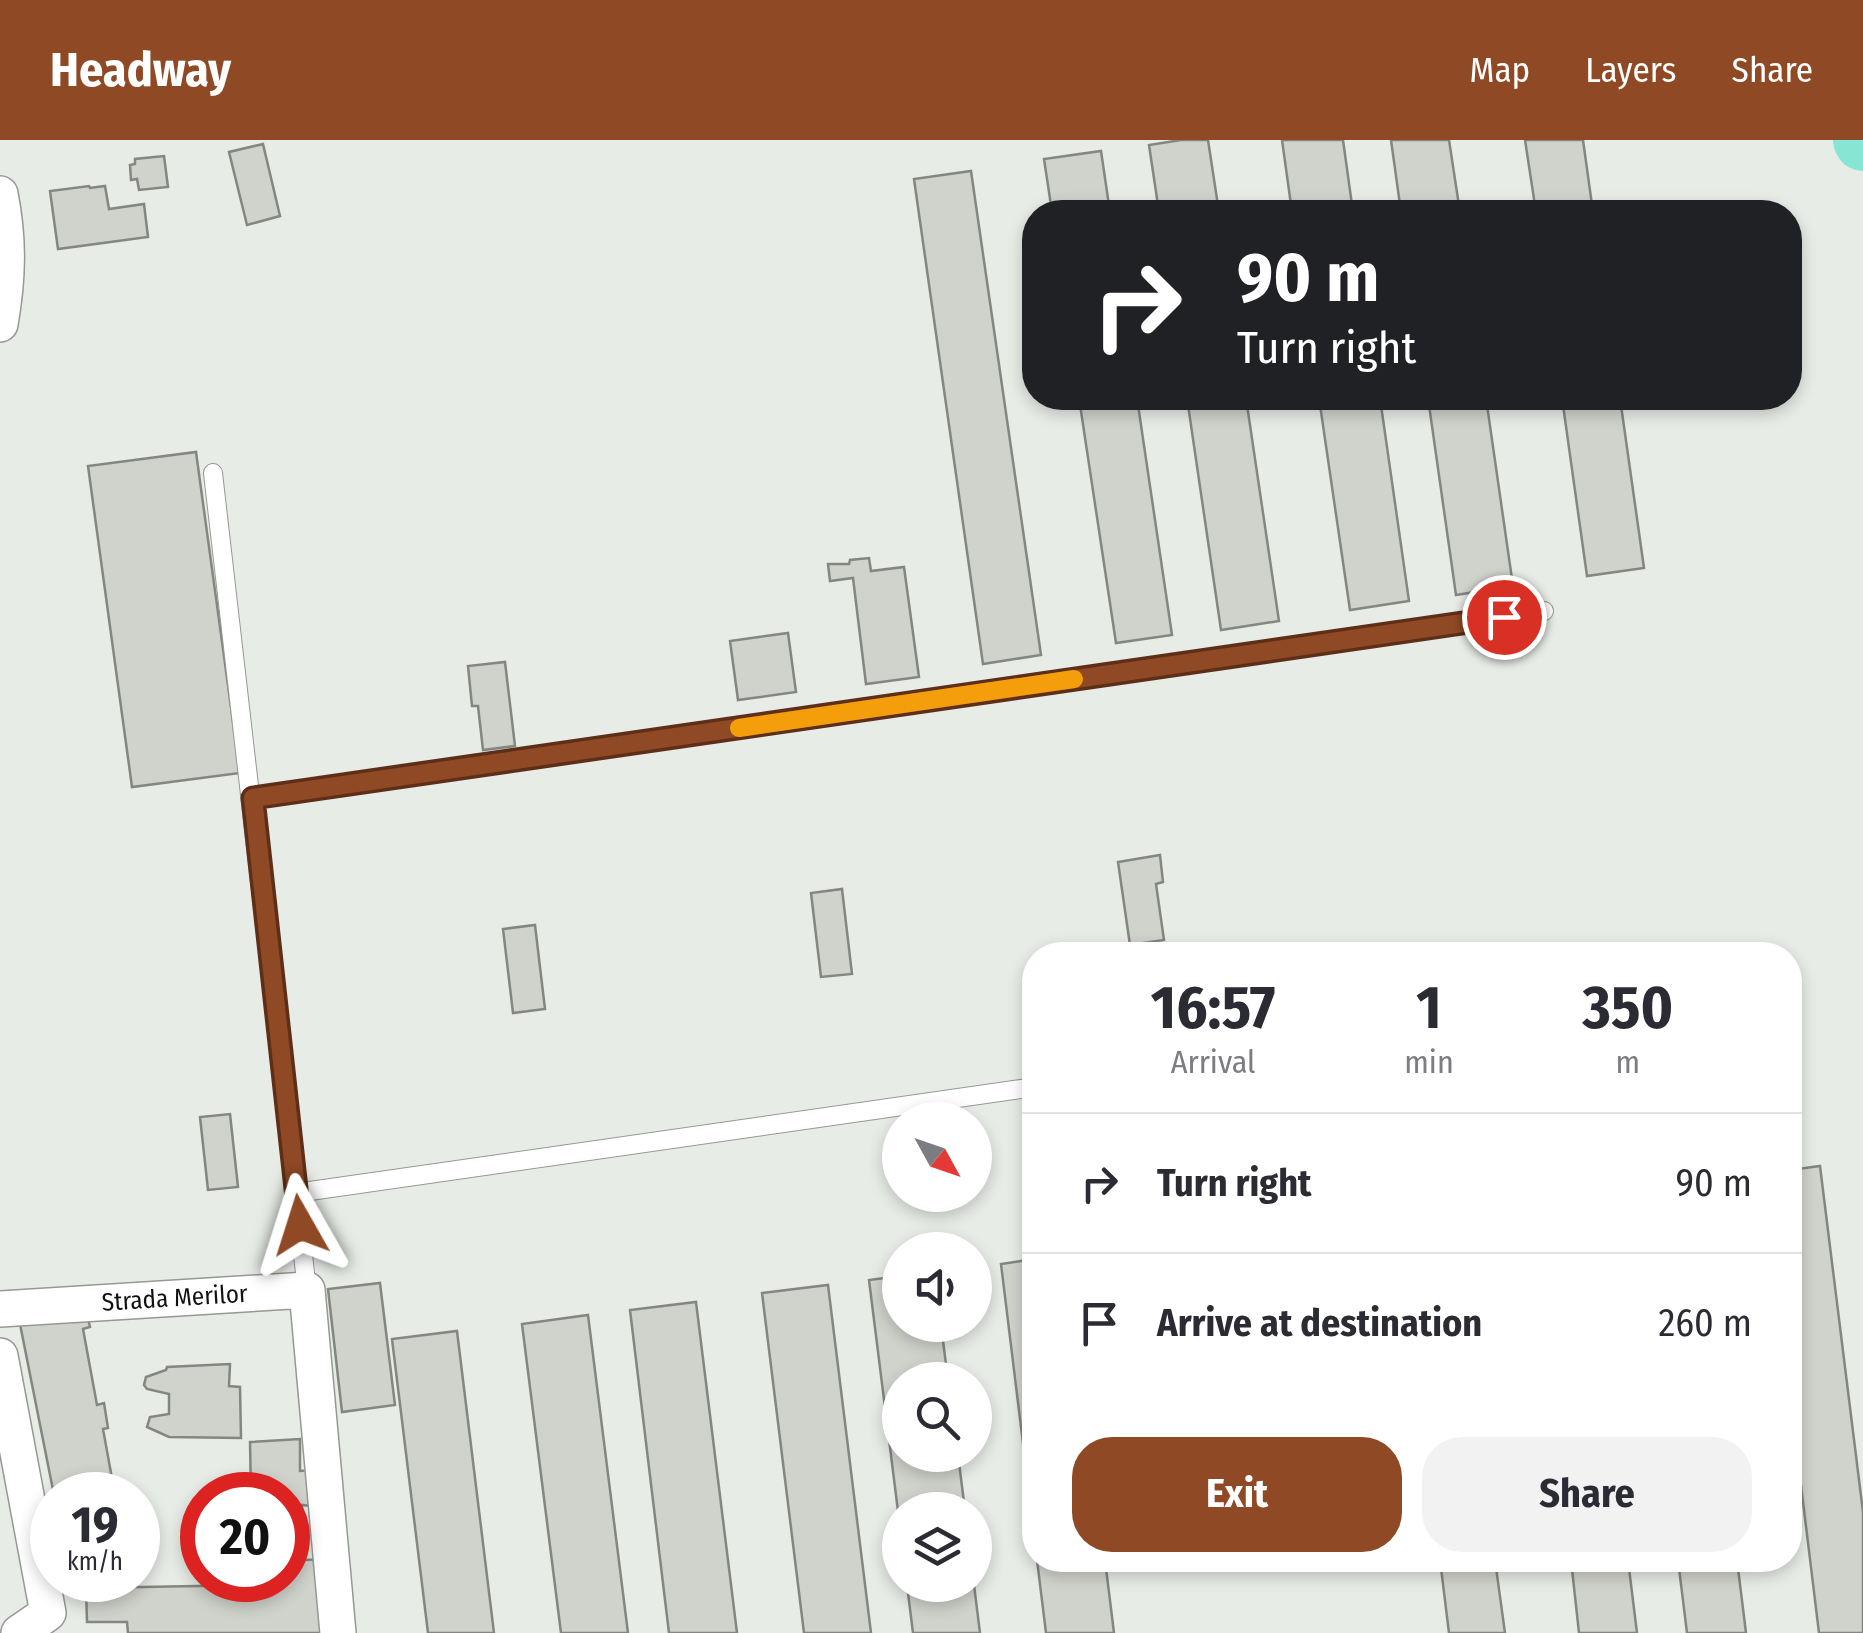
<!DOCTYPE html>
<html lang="en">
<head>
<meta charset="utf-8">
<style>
  :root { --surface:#fff; --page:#f2f2f3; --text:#2b2b33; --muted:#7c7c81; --line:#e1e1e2; --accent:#904925 }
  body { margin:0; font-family:"Fira Sans Condensed",sans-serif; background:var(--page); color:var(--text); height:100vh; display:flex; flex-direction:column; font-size:38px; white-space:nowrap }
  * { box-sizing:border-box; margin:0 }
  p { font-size:32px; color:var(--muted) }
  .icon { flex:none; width:55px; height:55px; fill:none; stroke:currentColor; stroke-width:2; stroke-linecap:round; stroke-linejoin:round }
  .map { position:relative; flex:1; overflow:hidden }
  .sheet { position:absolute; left:1022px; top:802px; width:780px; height:630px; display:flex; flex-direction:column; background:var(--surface); border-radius:40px; box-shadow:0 5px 15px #0003 }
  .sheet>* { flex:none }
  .hud { position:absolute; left:1022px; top:60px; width:780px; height:210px; border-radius:40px; box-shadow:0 5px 15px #0003; background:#202124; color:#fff; overflow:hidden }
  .needle { width:65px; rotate:130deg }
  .buttons { position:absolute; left:882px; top:962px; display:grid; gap:20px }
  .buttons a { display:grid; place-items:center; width:110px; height:110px; border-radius:50%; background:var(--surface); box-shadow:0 5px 15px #0003; font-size:50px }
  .speed { position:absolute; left:30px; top:1332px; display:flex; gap:20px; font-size:50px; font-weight:700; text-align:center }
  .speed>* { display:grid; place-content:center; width:130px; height:130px; border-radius:50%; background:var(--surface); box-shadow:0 5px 15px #0003; line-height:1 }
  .speed small { font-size:25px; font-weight:400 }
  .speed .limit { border:15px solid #d22; background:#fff; color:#111 }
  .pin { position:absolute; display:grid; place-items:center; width:85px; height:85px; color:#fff; margin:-42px; border:5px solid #fff; border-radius:50%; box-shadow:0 2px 10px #0007 }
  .me { position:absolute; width:110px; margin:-55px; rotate:354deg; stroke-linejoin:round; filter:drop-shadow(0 0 8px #0008) }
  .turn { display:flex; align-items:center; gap:35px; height:210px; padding:0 50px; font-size:45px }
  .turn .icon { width:130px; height:130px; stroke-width:2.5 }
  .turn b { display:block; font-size:70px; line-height:85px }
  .eta { display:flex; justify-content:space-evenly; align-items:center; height:170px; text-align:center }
  .eta b { font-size:60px; font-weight:700; line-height:70px }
  .cta { display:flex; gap:20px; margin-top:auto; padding:20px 50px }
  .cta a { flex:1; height:115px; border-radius:40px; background:var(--accent); color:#fff; font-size:40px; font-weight:700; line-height:115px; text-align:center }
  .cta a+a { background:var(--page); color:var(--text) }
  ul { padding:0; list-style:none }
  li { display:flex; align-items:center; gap:30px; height:140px; padding:0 50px; border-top:2px solid var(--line) }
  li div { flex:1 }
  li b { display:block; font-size:38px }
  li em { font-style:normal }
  header { display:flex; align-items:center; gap:60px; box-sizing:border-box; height:140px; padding:0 50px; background:var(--accent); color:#fff }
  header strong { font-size:48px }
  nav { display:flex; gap:55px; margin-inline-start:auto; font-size:35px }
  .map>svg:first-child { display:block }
</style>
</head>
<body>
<header>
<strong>Headway</strong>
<nav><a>Map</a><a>Layers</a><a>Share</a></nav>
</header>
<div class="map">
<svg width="1863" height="1493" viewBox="0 0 1863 1493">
  <rect width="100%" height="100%" fill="#e7ece6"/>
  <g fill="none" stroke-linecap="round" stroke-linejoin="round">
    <!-- river -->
    <polyline stroke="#86e6d3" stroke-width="58" points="1862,0 1863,2"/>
  </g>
  <!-- building -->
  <g fill="#d0d2cc" stroke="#848681" stroke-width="2.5">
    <polygon points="1181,0 1208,0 1219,72 1159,72 1149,5"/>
    <polygon points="1282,0 1343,0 1353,72 1292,72"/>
    <polygon points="1391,0 1449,0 1460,72 1401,72"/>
    <polygon points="1525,0 1583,0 1593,72 1536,72"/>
    <polygon points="263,4 280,76 247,85 229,12"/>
    <polygon points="1101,11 1110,72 1052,72 1044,19"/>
    <polygon points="164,16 168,47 139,50 137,39 131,40 130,25 135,24 135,19"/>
    <polygon points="971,31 1041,515 983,524 914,39"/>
    <polygon points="89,46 90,48 105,46 109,69 144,64 148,97 58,109 50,51"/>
    <polygon points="1079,258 1137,258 1172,495 1116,503"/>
    <polygon points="1187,258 1246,258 1279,481 1221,490"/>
    <polygon points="1319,258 1380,258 1409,461 1350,470"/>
    <polygon points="1428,258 1486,258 1513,446 1456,455"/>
    <polygon points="1562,258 1620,258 1644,428 1587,436"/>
    <polygon points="196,312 240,633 132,647 88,326"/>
    <polygon points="869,418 871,431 904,427 919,537 866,544 853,438 830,441 828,424 849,424 850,420"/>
    <polygon points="788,493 796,552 738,560 730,501"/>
    <polygon points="505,522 515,606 483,610 478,566 472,566 468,526"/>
    <polygon points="1160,715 1163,742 1156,744 1164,800 1130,805 1118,722"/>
    <polygon points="842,749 852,834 821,837 811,753"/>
    <polygon points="535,785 545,869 513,873 503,789"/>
    <polygon points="230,974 238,1047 208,1050 200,977"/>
    <polygon points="1820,1026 1863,1372 1863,1493 1819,1493 1790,1255 1790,1030"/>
    <polygon points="1035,1119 1035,1401 1001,1124"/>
    <polygon points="900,1136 900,1185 941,1185 948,1240 900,1240 900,1315 958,1315 965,1370 900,1370 900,1387 869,1140"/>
    <polygon points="380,1143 395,1265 342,1272 328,1149"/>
    <polygon points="828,1145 871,1493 804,1493 762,1153"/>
    <polygon points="696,1162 737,1493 669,1493 630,1170"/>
    <polygon points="86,1170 90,1187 83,1189 97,1265 104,1263 108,1288 103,1289 115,1355 54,1355 19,1179"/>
    <polygon points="588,1175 628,1493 561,1493 522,1184"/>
    <polygon points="457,1191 494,1493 428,1493 392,1199"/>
    <polygon points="230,1224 229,1246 240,1247 241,1298 169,1297 147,1287 150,1277 169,1274 169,1254 147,1249 144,1245 146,1237 166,1230 167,1227"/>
    <polygon points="300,1299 300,1331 314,1330 311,1366 302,1365 303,1420 328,1419 330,1493 128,1493 127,1482 87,1482 86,1448 253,1445 253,1440 288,1440 288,1355 251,1355 250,1302"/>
    <polygon points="1037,1420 1105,1420 1114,1493 1046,1493"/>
    <polygon points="1440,1420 1495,1420 1505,1493 1449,1493"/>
    <polygon points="1571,1420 1628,1420 1637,1493 1579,1493"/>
    <polygon points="1678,1420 1737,1420 1746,1493 1687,1493"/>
    <polygon points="907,1445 974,1445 980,1493 913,1493"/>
  </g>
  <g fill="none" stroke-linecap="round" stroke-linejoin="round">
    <defs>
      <g id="service">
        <polyline points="213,333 307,1150"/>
        <polyline points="253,658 1544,471"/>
        <polyline points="296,1053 1035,947"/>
      </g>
      <g id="minor">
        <path d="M0,54c9,46 8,84 0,130"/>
        <path id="s1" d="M0,1169l307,-19 31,343"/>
        <polyline points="0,1216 48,1473 19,1493"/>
      </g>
    </defs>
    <!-- service casing -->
    <use href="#service" stroke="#959994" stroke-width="20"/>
    <!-- minor casing -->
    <use href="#minor" stroke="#959994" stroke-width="38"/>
    <!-- service -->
    <use href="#service" stroke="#fff" stroke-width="18"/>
    <!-- minor -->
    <use href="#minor" stroke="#fff" stroke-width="35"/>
  </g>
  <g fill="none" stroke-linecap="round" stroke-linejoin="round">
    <defs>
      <polyline id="route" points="300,1085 253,658 1504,477"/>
    </defs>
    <!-- route casing -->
    <use href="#route" stroke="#5e2f18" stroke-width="25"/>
    <!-- route -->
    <use href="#route" stroke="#904925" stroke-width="18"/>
    <!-- slow -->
    <polyline stroke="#f59e0b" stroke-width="18" points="739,588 1074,539"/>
  </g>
  <g text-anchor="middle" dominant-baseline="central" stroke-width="8" stroke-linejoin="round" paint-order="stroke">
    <!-- street labels -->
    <g font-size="25" fill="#101210" stroke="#fff">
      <text stroke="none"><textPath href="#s1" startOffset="175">Strada Merilor</textPath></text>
    </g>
  </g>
</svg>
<div class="buttons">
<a><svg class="needle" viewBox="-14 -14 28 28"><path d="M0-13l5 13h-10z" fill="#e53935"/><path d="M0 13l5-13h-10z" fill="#7c7c81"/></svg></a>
<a><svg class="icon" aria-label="sound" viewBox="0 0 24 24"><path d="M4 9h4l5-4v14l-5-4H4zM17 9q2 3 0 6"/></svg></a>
<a><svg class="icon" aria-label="search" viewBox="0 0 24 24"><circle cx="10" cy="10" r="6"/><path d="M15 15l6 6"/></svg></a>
<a><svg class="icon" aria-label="layers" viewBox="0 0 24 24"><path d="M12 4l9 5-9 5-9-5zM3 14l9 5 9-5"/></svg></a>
</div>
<div class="speed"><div>19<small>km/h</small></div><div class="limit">20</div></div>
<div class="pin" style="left:1504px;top:477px;background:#d93025"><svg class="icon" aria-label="arrive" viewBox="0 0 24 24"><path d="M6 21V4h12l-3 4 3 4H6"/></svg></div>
<svg class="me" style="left:300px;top:1085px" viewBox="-20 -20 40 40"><path d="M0-17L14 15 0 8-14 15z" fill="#904925" stroke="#fff" stroke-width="4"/></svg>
<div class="hud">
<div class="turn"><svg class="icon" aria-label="right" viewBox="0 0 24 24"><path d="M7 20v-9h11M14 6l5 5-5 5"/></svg><div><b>90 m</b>Turn right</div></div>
</div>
<section class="sheet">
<div class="eta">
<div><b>16:57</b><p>Arrival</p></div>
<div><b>1</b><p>min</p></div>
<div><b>350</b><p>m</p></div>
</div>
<ul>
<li><svg class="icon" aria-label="right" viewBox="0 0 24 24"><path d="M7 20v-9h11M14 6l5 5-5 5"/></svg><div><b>Turn right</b></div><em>90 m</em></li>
<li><svg class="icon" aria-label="arrive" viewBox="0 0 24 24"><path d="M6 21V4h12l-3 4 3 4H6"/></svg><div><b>Arrive at destination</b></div><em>260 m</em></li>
</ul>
<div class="cta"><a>Exit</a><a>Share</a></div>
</section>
</div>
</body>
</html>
